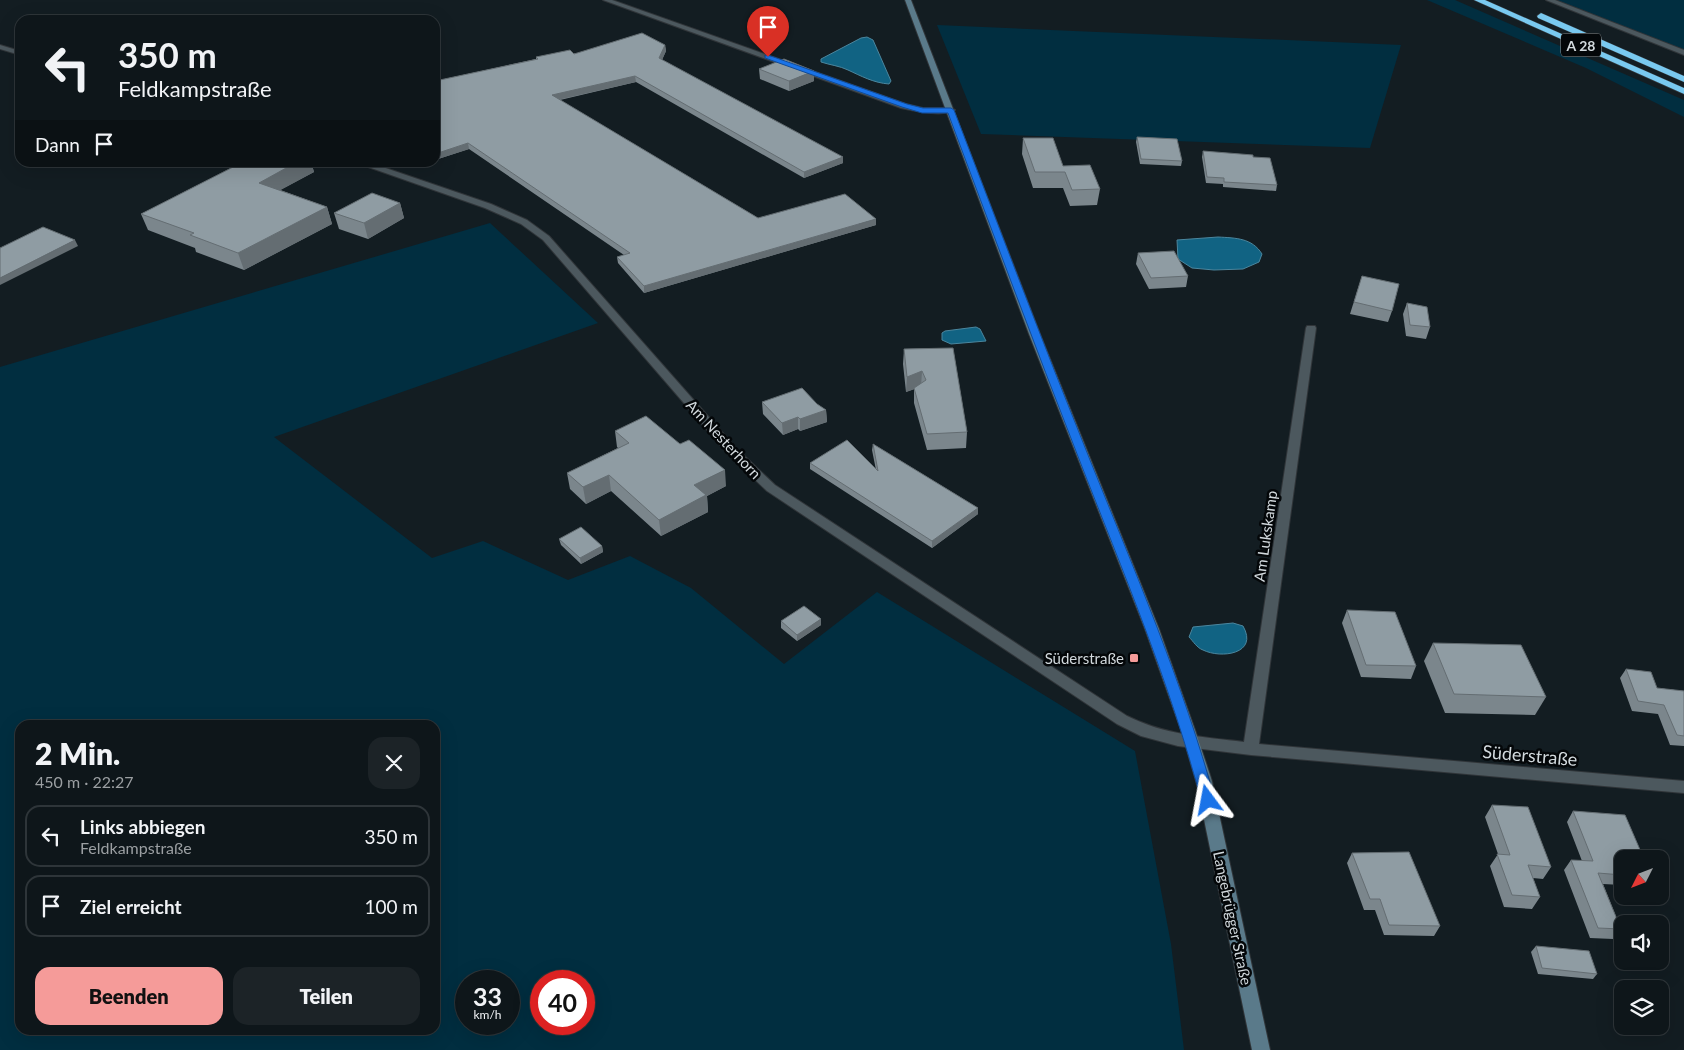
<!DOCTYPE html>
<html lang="de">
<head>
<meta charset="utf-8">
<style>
  :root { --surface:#0e161a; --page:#1c2327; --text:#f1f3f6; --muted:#9b9fa2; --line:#2e3539; --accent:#f59b99 }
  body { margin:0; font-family:Lato,sans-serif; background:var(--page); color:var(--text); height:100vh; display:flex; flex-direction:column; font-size:19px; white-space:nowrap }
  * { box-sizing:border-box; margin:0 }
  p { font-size:16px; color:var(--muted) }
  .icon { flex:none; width:28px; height:28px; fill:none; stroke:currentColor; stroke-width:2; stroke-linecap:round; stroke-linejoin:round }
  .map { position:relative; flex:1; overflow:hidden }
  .details { position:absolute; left:15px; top:720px; width:425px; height:315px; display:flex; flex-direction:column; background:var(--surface); border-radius:15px; box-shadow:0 5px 20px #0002,0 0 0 1px var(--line) }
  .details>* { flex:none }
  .top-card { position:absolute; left:15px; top:15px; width:425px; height:152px; border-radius:15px; box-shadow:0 5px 20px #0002,0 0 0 1px var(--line); background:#0e161a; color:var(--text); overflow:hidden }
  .needle { width:32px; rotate:228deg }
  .fabs { position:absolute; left:1614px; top:850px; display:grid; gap:10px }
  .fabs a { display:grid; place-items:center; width:55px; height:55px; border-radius:10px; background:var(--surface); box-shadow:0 5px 20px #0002,0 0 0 1px var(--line); font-size:25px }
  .speed { position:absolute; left:455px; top:970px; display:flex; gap:10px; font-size:25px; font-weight:700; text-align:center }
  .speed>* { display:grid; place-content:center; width:65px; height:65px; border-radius:50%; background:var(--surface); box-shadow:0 5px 20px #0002,0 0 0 1px var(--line); line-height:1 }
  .speed small { font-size:12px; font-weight:400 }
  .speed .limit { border:8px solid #d22; background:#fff; color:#111 }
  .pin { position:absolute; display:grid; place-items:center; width:42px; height:42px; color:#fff; margin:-51px -21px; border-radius:50% 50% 50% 0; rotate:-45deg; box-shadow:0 0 5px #0007 }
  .pin .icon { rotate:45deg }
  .me { position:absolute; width:55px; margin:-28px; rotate:347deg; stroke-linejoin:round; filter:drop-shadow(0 0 4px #0008) }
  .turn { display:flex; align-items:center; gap:18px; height:105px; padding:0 20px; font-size:22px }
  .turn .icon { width:65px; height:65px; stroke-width:2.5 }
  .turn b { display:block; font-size:35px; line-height:42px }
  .then { display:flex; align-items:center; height:48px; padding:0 20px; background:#0003; gap:10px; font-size:19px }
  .round { display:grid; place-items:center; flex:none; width:52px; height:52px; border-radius:15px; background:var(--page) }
  .head { display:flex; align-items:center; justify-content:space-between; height:85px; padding:0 20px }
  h1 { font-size:30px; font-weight:800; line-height:38px }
  .primary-button { display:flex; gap:10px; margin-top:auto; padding:10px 20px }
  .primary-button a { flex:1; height:58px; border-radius:15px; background:var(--accent); color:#111; font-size:20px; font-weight:800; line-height:58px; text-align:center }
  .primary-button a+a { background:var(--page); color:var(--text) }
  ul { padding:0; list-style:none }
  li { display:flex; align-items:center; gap:15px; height:62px; margin:0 10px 8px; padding:0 10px; border:2px solid var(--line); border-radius:15px }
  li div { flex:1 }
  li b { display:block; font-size:19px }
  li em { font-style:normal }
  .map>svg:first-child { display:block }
</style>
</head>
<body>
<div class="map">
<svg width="1684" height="1050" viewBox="0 0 1684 1050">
  <rect width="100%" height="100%" fill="#131d22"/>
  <!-- green -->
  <g fill="#012e40" fill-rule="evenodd">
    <polygon points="1427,0 1455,0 1684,100 1684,117 1586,68"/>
    <polygon points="1555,0 1684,0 1684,50"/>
    <polygon points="937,25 1401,45 1370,148 981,134"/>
    <path d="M490,223l108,100 -324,114 158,121 51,-17 85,39 62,-24 61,32 93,76 93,-72 258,159 36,193 13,106h-1184v-683zM20,725h415v305h-415zM509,981v43h-43v-43zM584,981v43h-43v-43z"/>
  </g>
  <!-- water -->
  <g fill="#116383" stroke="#4b869e">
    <path d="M867,37l6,3 18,41 -2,3c-15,-1 -28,-8 -41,-14 -8,-4 -18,-5 -27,-8v-3l40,-21z"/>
    <path d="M1218,237c18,1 34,1 44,17l-3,8 -16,7 -29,1 -22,-2 -14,-9 -1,-19z"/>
    <polygon points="976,327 980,329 986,341 951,344 942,340 942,333 945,331"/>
    <path d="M1233,623l10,3c16,28 -22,33 -40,24 -6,-2 -10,-9 -14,-13l4,-10z"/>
  </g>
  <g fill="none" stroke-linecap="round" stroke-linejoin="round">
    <defs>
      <g id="street">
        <path d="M603,0h9l294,104 17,4h28l4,2c-11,7 -41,1 -54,-2z"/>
        <polygon points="1546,0 1555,0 1684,50 1684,55"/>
        <polygon points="0,45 20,51 20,55 0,49"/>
        <path d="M354,162h14l123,42 36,16 22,16 187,212 39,37 352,231c38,19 76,21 117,26l62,-414 1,-2h8l1,2 -57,416 425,37v12l-433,-38 -73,-9 -37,-10 -24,-12 -350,-233 -39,-37 -185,-214 -22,-16 -36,-16z"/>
      </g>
      <polygon id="secondary" points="905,0 911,0 1040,334 1159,629 1195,730 1212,781 1270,1050 1252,1050 1196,781 1181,730 1145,629 1029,334"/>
      <g id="highway">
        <polygon points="1474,0 1485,0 1684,88 1684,94"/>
        <polygon points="1541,13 1684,76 1684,82 1538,18 1537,16"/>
      </g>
    </defs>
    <!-- street casing -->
    <use href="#street" stroke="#303539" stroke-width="2"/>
    <!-- secondary casing -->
    <use href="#secondary" stroke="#303539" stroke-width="2"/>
    <!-- highway casing -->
    <use href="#highway" stroke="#303539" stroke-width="1"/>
    <!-- street -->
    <use href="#street" fill="#4c585e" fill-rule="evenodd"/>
    <!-- secondary -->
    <use href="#secondary" fill="#5a7a8a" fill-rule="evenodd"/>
    <!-- highway -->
    <use href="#highway" fill="#79c9f0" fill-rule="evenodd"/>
  </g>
  <!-- wall -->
  <g fill="#7b868c">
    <polygon points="665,45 666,51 662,60 843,163 804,178 636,82 560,100 758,218 876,225 644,293 618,263 617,257 624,255 469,149 435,160 435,81 536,59 536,57"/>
    <polygon points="759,69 814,81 789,91 760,79"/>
    <polygon points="1137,137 1182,161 1181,166 1140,164 1136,142"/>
    <polygon points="1023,138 1063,166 1100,189 1097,205 1070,206 1063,188 1033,188 1022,154"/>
    <polygon points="1203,151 1253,157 1277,185 1276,191 1223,187 1223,184 1206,183 1202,157"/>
    <polygon points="243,162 311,162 314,172 280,190 327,207 332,224 244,270 196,252 195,248 148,230 141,214"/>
    <polygon points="400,203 404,218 368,239 339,229 334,213"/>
    <polygon points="1138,253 1188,276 1186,287 1149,289 1136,264"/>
    <polygon points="1362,276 1392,311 1388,322 1350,314"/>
    <polygon points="1407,303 1430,327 1426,339 1406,336 1403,314"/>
    <polygon points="953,348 967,432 966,448 927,450 914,403 914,389 906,392 903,364 904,349"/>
    <polygon points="762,402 817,404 826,410 827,422 800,431 798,429 783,435 763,414"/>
    <polygon points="615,431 726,486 707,496 708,512 661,536 611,491 586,504 570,489 567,473 618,448 617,447"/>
    <polygon points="873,444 978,508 978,514 932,548 810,469 810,463 876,470 872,450"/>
    <polygon points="559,539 602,546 603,552 581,564 561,545"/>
    <polygon points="1347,610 1416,666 1411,679 1361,677 1342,623"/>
    <polygon points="781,621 821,625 797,641 781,628"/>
    <polygon points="1433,643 1546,697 1535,715 1445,713 1424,661"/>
    <polygon points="1626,669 1657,688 1684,691 1684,746 1670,745 1658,714 1632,711 1620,678"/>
    <polygon points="1492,805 1551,867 1543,879 1533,878 1540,897 1532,909 1504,907 1490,866 1498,854 1485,817"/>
    <polygon points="1573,811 1622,859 1622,885 1603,884 1621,929 1613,939 1590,938 1564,870 1571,860 1582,861 1567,822"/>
    <polygon points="1352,853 1440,926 1434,936 1384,935 1375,910 1364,910 1347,863"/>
    <polygon points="1536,946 1597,974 1593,979 1538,974 1531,952"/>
  </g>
  <!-- shaded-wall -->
  <g fill="#646d72">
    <polygon points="665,45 666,51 660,64 659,58"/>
    <polygon points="814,71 814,81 789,91 789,81"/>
    <polygon points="635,76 636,82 553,101 552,95"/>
    <polygon points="468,143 469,149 435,160 435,154"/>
    <polygon points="843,157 843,163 804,178 804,172"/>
    <polygon points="297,162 311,162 314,172 264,199 259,183"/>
    <polygon points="421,162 429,162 421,165"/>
    <polygon points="400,203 404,218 368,239 364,223"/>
    <polygon points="327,207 332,224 244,270 238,253"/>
    <polygon points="876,219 876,225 644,293 644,286"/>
    <polygon points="75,240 78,246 0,285 0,278"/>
    <polygon points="922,371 921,387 906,392 907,377"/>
    <polygon points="826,410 827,422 800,431 800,419"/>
    <polygon points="798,417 798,429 783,435 782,423"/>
    <polygon points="725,470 726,486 707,496 708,512 661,536 659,520 694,485"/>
    <polygon points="609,475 611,491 586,504 583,487"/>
    <polygon points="978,508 978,514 932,548 932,541"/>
    <polygon points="602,546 603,552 581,564 580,558"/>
    <polygon points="821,619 821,625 797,641 797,635"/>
  </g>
  <!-- building -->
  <g fill="#8f9ca3" stroke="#646d72">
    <polygon points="642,33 665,45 659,58 843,157 804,172 635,76 552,95 758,218 845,194 876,219 644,286 617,257 630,253 468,143 435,154 435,81 538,59 536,57 570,50 574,54"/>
    <polygon points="784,59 814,71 789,81 759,69"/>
    <polygon points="1137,137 1177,139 1182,161 1141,159"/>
    <polygon points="1023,138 1053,138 1063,166 1090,165 1100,189 1072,190 1065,172 1035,172"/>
    <polygon points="1203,151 1253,155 1253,157 1270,158 1277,185 1224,182 1224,178 1207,177"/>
    <polygon points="243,162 297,162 259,183 327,207 238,253 190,235 194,233 141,214"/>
    <polygon points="372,193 400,203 364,223 334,213"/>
    <polygon points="43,227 75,240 0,278 0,248"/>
    <polygon points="1174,251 1188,276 1151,278 1138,253"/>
    <polygon points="1362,276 1399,284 1392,311 1354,302"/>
    <polygon points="1407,303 1427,307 1430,327 1410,325"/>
    <polygon points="953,348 967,432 927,434 914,388 926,380 922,371 907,377 904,349"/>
    <polygon points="802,388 817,404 826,410 800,419 798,417 782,423 762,402"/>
    <polygon points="646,416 680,444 689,440 725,470 694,485 706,495 659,520 609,475 583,487 567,473 629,443 615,431"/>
    <polygon points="847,440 878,471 873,444 978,508 932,541 810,463"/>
    <polygon points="581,527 602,546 580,558 559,539"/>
    <polygon points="804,606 821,619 797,635 781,621"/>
    <polygon points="1347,610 1395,612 1416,666 1366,665"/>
    <polygon points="1433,643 1521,645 1546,697 1454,694"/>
    <polygon points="1626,669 1651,672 1657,688 1684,691 1684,736 1677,735 1664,705 1638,701"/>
    <polygon points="1492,805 1528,807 1551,867 1528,865 1540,897 1512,895 1497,854 1510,855"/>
    <polygon points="1573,811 1625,815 1644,859 1622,859 1622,875 1598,873 1621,929 1598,928 1571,860 1593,861"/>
    <polygon points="1409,852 1440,926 1389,925 1380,899 1370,899 1352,853"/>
    <polygon points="1536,946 1589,951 1597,974 1542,968"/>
  </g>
  <!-- route -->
  <path fill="#1a73e8" stroke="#114b97" d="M768,55l139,49 16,4h28l3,2c45,117 89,234 136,350 45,112 93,223 125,340l-2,5 -5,1 -5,-1 -2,-5c-31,-117 -78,-228 -122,-341 -45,-115 -88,-231 -131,-346h-26l-20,-6 -137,-49v-3z"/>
  <!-- markers -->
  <rect fill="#f59b99" stroke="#040709" stroke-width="2" x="1129" y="653" width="10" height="10" rx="2.5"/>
  <g text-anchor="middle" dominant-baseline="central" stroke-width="5" stroke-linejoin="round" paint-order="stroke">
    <!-- shield labels -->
    <rect fill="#040709" stroke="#949a9d" stroke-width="1" x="1561" y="33.5" width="40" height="23" rx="4"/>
    <g font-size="14" font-weight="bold" fill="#d2d9dd">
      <text x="1581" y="45">A 28</text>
    </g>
    <!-- street labels -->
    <g font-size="15" fill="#d2d9dd" stroke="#040709">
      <text transform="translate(724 439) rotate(47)">Am Nesterhorn</text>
      <text transform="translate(1265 536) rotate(-82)">Am Lukskamp</text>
      <text transform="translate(1233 918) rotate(78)">Langebrügger Straße</text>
    </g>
    <!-- poi labels -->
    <g font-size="15" fill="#d2d9dd" stroke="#040709" text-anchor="end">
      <text x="1124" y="658">Süderstraße</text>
    </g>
    <!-- near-street labels -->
    <g font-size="18" fill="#d2d9dd" stroke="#040709">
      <text transform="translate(1530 755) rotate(5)">Süderstraße</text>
    </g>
  </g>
</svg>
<div class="fabs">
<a><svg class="needle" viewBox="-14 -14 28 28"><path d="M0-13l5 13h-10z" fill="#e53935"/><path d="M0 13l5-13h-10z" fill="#9b9fa2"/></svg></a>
<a><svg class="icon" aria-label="sound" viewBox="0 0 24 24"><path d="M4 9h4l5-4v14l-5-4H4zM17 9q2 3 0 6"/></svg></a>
<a><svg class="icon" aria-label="layers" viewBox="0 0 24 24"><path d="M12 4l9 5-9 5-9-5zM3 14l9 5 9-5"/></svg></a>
</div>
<div class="speed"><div>33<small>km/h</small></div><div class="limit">40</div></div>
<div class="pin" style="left:768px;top:57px;background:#d93025"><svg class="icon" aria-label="arrive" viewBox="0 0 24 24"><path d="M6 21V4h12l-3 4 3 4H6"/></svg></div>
<svg class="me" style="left:1208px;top:800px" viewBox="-20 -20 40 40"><path d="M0-17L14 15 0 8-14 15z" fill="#1a73e8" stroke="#fff" stroke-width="4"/></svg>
<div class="top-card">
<div class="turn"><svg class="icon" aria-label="left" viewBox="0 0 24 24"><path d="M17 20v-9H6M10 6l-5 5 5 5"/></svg><div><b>350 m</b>Feldkampstraße</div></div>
<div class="then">Dann<svg class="icon" aria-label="arrive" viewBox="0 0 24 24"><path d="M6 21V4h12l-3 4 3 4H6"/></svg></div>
</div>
<section class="details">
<div class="head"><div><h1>2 Min.</h1><p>450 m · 22:27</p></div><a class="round"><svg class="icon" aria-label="close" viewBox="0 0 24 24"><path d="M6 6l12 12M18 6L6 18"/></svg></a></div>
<ul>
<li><svg class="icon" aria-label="left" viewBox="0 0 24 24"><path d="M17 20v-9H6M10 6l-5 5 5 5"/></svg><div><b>Links abbiegen</b><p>Feldkampstraße</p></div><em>350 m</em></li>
<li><svg class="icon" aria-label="arrive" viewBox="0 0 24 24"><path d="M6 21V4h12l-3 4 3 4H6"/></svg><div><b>Ziel erreicht</b></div><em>100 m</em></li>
</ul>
<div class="primary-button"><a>Beenden</a><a>Teilen</a></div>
</section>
</div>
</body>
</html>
